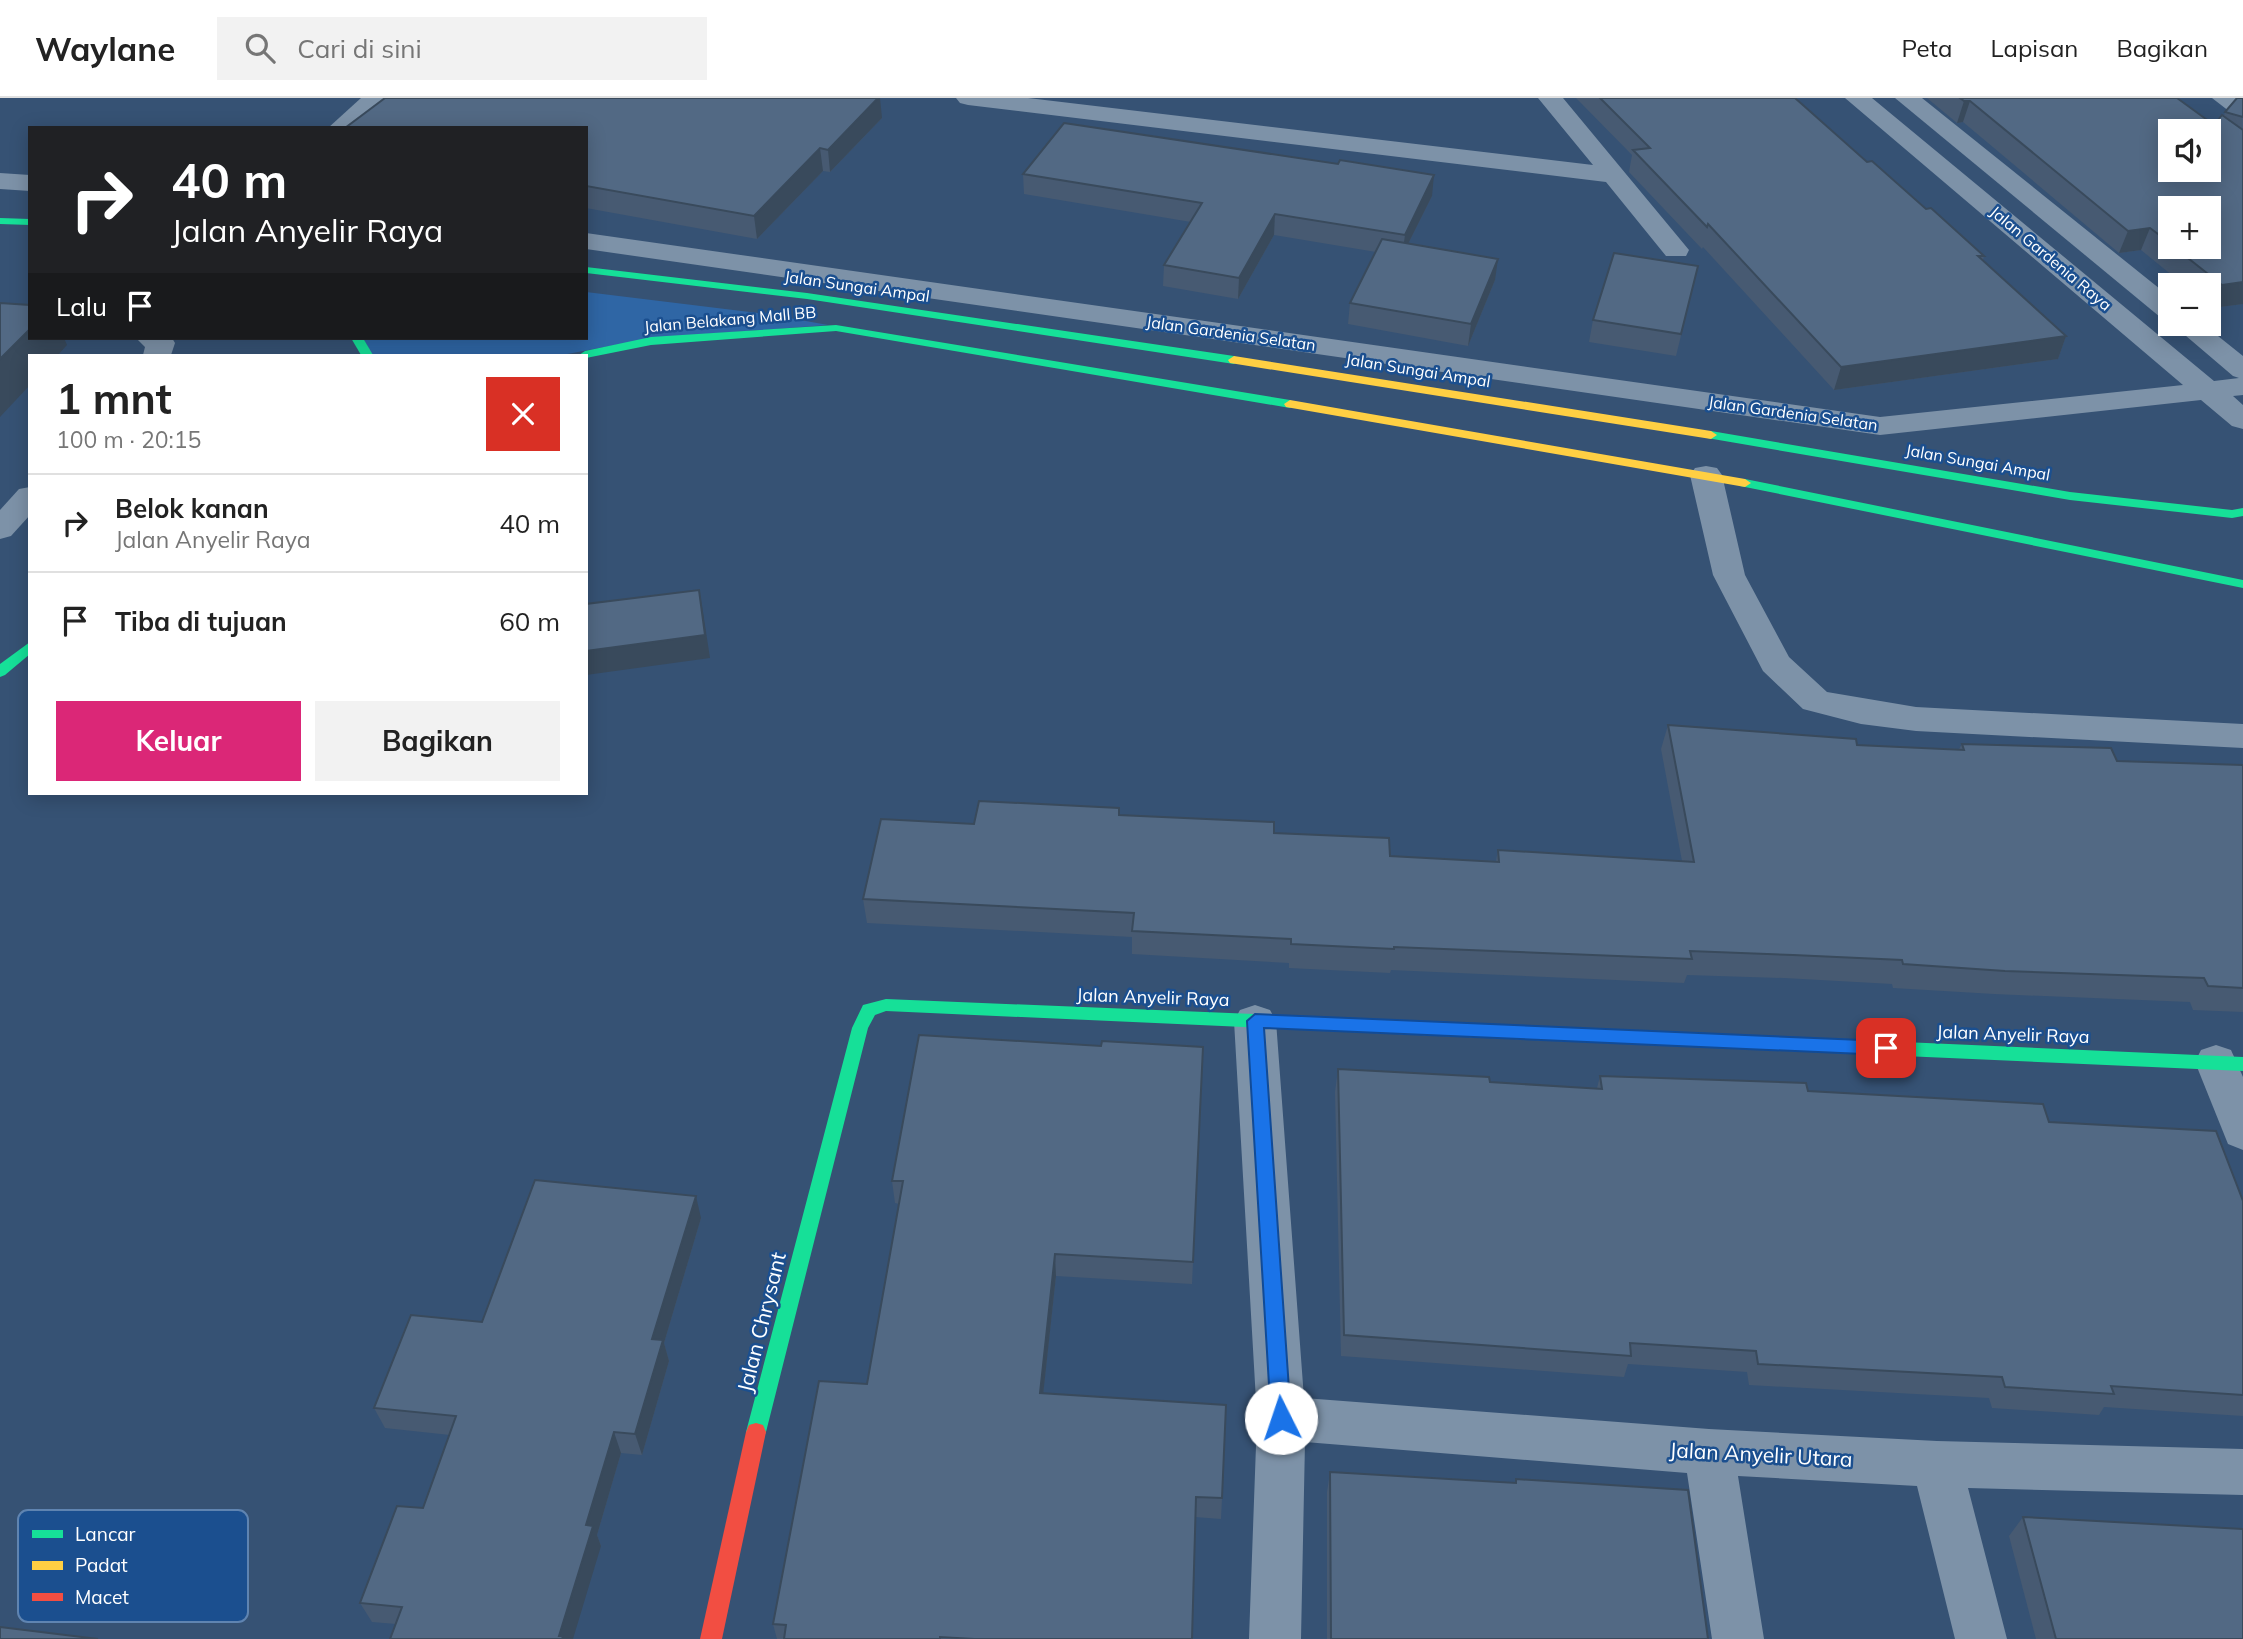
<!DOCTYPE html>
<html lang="id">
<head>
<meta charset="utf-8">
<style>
  :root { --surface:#fff; --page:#f2f2f2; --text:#222; --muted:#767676; --line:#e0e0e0; --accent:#db2777 }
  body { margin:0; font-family:Mulish,sans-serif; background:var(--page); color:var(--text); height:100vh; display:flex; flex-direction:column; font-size:26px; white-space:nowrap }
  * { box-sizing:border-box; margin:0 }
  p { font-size:23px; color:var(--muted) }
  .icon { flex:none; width:38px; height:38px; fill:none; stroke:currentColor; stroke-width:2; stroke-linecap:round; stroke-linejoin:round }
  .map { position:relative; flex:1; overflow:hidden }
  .details { position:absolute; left:28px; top:256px; width:560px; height:441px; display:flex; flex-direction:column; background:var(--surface); border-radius:0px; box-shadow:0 4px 18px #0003 }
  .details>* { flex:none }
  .banner { position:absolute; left:28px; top:28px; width:560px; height:214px; border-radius:0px; box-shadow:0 4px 18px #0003; background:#202124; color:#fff; overflow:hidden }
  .fabs { position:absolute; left:2158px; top:21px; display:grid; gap:14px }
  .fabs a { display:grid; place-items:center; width:63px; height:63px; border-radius:0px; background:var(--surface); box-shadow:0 4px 18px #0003; font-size:35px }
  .pin { position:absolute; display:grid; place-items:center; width:60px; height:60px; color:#fff; margin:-30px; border-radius:14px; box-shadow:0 4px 10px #0006 }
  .me { position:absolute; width:77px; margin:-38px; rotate:356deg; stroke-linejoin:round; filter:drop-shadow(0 0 5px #0008) }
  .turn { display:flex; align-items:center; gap:24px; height:147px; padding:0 28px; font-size:32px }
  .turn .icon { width:91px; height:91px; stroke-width:2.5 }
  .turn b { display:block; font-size:49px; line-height:60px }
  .then { display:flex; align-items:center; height:66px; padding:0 28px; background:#0003; gap:14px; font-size:26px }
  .round { display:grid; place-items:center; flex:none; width:74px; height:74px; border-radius:0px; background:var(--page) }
  .summary { display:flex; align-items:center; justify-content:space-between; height:119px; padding:0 28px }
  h1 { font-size:42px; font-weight:700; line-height:52px }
  .primary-button { display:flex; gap:14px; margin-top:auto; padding:14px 28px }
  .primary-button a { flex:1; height:80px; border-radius:0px; background:var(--accent); color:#fff; font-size:28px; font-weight:700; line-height:80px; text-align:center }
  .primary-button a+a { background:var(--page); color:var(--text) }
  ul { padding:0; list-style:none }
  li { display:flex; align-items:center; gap:21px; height:98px; padding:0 28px; border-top:2px solid var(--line) }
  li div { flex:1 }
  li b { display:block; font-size:26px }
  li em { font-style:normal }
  header { display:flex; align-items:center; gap:42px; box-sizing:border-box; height:98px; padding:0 35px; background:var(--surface); border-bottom:2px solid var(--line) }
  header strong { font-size:33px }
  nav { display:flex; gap:38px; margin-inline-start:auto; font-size:24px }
  .search { width:490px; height:63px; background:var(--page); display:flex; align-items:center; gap:18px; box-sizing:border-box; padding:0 24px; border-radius:0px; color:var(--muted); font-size:26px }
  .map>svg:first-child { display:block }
</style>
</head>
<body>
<header>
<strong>Waylane</strong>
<div class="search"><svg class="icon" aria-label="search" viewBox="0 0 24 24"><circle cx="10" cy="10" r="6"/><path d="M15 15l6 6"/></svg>Cari di sini</div>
<nav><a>Peta</a><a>Lapisan</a><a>Bagikan</a></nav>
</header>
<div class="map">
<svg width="2243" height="1541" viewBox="0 0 2243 1541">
  <rect width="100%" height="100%" fill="#365274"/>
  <!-- green -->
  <polygon fill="#2f66a5" points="586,194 767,216 828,227 652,240 562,257 372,257 363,240 586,240"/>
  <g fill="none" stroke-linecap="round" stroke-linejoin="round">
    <!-- street -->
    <g fill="#7d92a8" fill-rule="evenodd">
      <polygon points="361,0 388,0 355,30 328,30"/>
      <polygon points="956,0 1028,0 1593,67 1538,0 1563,0 1689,152 1686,158 1666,158 1606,84 968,7 960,5"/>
      <polygon points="1845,0 1872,0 2214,283 2239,280 2233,278 2172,226 2203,226 2243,258 2243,297 2233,298 2243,307 2243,331 2232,328 2201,302 1880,337 586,151 586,135 1880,319 2183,287"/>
      <polygon points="1895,0 1922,0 2170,199 2170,221 2160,219"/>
      <polygon points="2212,0 2241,0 2243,19 2234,17"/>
      <polygon points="0,75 30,77 30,93 0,91"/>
      <polygon points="136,240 172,240 175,245 171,257 143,257 145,249"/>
      <polygon points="1706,368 1717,370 1722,377 1745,477 1789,559 1827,594 1916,609 2243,626 2243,650 1916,633 1861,626 1803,611 1763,573 1713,477 1690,377 1695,370"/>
      <polygon points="30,389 30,417 11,438 0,441 0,412 19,391"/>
      <polygon points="1255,907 1270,912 1276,923 1304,1300 1709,1331 1937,1343 2243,1351 2243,1397 1968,1390 2007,1541 1955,1541 1917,1388 1738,1378 1764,1541 1712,1541 1687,1375 1305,1344 1301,1541 1249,1541 1257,1320 1234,923 1240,912"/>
      <polygon points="2216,947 2231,952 2243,979 2243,1052 2228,1046 2195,964 2201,952"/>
    </g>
    <!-- fast -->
    <g fill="#16e098" fill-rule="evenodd">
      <polygon points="0,120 30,121 30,127 0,126"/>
      <polygon points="586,169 807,195 1234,258 1240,262 1234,266 807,201 586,175"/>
      <polygon points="836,227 1290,302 1296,306 1290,310 836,233 651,247 586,260 586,257 579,257 585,253 651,239"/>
      <polygon points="351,240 363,240 373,257 361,257"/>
      <polygon points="1711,333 2070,394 2232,412 2243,410 2243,418 2232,420 2070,402 1707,340 1707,334"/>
      <polygon points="1745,381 2243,482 2243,490 1740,388 1739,385"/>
      <polygon points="30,544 30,556 5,577 0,579 0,566"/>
      <polygon points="886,901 1375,921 1381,923 1383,928 1381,933 1375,935 886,913 875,917 868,930 766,1334 763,1341 756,1343 749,1341 746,1334 852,930 863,907"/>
      <polygon points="1813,940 2243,959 2243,973 1813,954 1807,952 1804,947 1807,942"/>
    </g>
    <!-- slow -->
    <g fill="#ffcf43" fill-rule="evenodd">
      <polygon points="1234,258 1711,333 1717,337 1711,341 1230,265 1228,262"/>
      <polygon points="1290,302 1745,381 1751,385 1745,389 1286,309 1284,306"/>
      <polygon points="1375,921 1813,940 1819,942 1822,947 1819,952 1813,954 1375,935 1369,933 1367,928 1369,923"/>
    </g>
    <!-- jam -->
    <polygon fill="#f24e42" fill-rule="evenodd" points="756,1325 763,1327 766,1334 722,1541 700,1541 746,1334 749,1327"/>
  </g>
  <!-- wall -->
  <g fill="#475a72" fill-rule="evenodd">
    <polygon points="1576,0 1795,0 1867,64 1984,158 1983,162 2066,238 2058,261 1834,292 1703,149 1702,151 1629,74 1632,57"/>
    <path d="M1927,0h250l37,27 10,-9 1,-4 18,-14v206l-31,4 -4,-3v-20h-24l-43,-35 -22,3 -156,-131 -6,1zM2170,110l38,39h-38z"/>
    <polygon points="882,20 830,74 823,73 757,141 586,110 586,30"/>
    <polygon points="1023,76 1432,98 1408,146 1495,182 1468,248 1348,226 1350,205 1376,154 1274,137 1238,201 1163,188 1164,167 1191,124 1024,96"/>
    <polygon points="1698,168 1676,258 1589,244 1593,222"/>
    <polygon points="1668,627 1857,647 1959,651 1962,646 2117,663 2243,667 2243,914 2193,912 2190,904 1994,896 1893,890 1892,886 1784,880 1687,877 1684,885 1391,872 1390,875 1289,870 1289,865 1132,856 1132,839 867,825 863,801 974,726 1119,717 1274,735 1390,758 1496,763 1498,752 1682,763 1661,651"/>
    <polygon points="1101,948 1203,949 1192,1186 1056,1178 1043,1295 1222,1400 1221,1421 1195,1419 1192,1541 777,1541 773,1526 867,1286 899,1106 895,1105 892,1083"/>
    <polygon points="1338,971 1490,984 1597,990 1600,978 1808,993 2049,1024 2243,1103 2243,1318 2104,1309 2099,1317 1992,1310 1989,1300 1749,1287 1747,1274 1628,1266 1624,1279 1341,1258 1335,994"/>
    <polygon points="701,1120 664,1245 669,1263 642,1357 621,1355 597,1437 601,1448 396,1526 372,1524 360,1505 423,1410 450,1337 385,1330 374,1310 482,1224"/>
    <polygon points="1330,1374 1515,1385 1516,1381 1708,1541 1327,1541 1327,1394"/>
    <polygon points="2023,1419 2243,1541 2036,1541 2009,1438"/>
  </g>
  <!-- shaded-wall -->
  <g fill="#394a5c">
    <polygon points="878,0 880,0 882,20 830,74 828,52"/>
    <polygon points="1964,3 1970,3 1963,24 1957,25"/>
    <polygon points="820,50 823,73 757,141 754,118"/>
    <polygon points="1434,77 1432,98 1402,158 1405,137"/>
    <polygon points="1275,116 1274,137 1238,201 1239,180"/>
    <polygon points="2150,130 2141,152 2119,155 2128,133"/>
    <polygon points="1498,161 1495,182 1468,248 1471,226"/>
    <polygon points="2243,184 2243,206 2212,210 2222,187"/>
    <polygon points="30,231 30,240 64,240 67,247 58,257 30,257 30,287 0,319 0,261"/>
    <polygon points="2066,238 2058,261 1834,292 1841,269"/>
    <polygon points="699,492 703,514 710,560 586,577 586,553"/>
    <polygon points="696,1098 701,1120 664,1245 669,1263 642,1357 635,1336 652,1241"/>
    <polygon points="1055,1156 1056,1178 1041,1316 1040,1295"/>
    <polygon points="614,1334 621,1355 597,1437 601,1448 573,1541 561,1541 559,1538 586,1427"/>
  </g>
  <!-- building -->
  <g fill="#526984" stroke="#394a5c" stroke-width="2" fill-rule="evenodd">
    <polygon points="385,0 878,0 828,52 820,50 754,118 586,88 586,30 345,30"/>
    <polygon points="1600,0 1795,0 1867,64 1872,63 1926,111 1931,110 1984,158 1978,158 2066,238 1841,269 1708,126 1707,129 1633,52 1650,50"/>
    <path d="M1960,0h217l37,27 8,-10 21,15v152l-21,3 -48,-38h34v-39h-38v35l-20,-15 -22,3 -158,-130h-6zM2170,33h38v39h-38z"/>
    <polygon points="2237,0 2243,0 2243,19 2225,14"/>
    <polygon points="1064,25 1338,66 1340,62 1434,77 1405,137 1275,116 1239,180 1164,167 1202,105 1023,76"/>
    <polygon points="1382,141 1498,161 1471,226 1350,205"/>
    <polygon points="1614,155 1698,168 1681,236 1593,222"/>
    <polygon points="0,205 30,207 30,231 0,261"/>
    <polygon points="699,492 705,537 586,553 586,506"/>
    <polygon points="1668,627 1856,641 1857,647 1964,652 1962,646 2111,650 2117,663 2243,667 2243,890 2208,888 2204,880 2005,873 1903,866 1902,862 1793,857 1690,853 1692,861 1394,849 1394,851 1291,846 1291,841 1132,833 1134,815 863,801 881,721 974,726 979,703 1119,710 1119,717 1274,724 1274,735 1389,740 1390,758 1499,764 1498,752 1694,764"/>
    <polygon points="919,937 1101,948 1102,943 1203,949 1193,1164 1055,1156 1040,1295 1226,1307 1222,1400 1196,1399 1192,1541 974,1541 940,1539 940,1541 784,1541 786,1527 773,1526 819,1283 867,1286 903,1083 892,1083"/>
    <polygon points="1338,971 1489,979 1490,984 1602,991 1600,978 1806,985 1808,993 2043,1006 2049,1024 2216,1033 2243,1103 2243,1297 2111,1288 2114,1296 2005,1289 2002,1279 1758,1266 1756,1253 1630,1245 1631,1258 1344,1237"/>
    <polygon points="535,1082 696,1098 652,1241 663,1242 635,1336 614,1334 586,1427 593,1428 559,1538 563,1538 562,1541 390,1541 402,1509 360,1505 397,1408 423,1410 456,1318 374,1310 411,1217 482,1224"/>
    <polygon points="1330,1374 1516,1385 1516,1381 1688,1392 1708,1541 1331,1541"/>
    <polygon points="2023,1419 2243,1431 2243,1541 2056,1541"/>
    <polygon points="0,1529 98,1541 0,1541"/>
  </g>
  <!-- route -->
  <polygon fill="#1a73e8" stroke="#114b97" stroke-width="2" points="1255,916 1886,943 1895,950 1886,957 1264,930 1291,1320 1288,1327 1281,1329 1274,1327 1271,1320 1247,923"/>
  <g text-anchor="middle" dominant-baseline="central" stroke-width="5" stroke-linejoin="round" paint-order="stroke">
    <!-- far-street labels -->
    <g font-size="16" fill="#fff" stroke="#1b4f8f">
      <text transform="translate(2051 160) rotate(40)">Jalan Gardenia Raya</text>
      <text transform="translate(857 188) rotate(8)">Jalan Sungai Ampal</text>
      <text transform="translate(730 221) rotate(-5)">Jalan Belakang Mall BB</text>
      <text transform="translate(1231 235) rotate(8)">Jalan Gardenia Selatan</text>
      <text transform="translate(1418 272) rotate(9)">Jalan Sungai Ampal</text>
      <text transform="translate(1793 315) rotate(8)">Jalan Gardenia Selatan</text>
      <text transform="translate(1978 364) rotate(10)">Jalan Sungai Ampal</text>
    </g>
    <!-- street labels -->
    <g font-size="18" fill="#fff" stroke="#1b4f8f">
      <text transform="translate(1153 899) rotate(2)">Jalan Anyelir Raya</text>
      <text transform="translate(2013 936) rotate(2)">Jalan Anyelir Raya</text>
    </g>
    <!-- near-street labels -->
    <g font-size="21" fill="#fff" stroke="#1b4f8f">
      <text transform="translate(761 1224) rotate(-76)">Jalan Chrysant</text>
      <text transform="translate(1761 1356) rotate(3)">Jalan Anyelir Utara</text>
    </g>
  </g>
  <!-- legend -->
  <rect x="18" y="1412" width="230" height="112" rx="10" fill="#1b4f8f" stroke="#5f84b1" stroke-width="2"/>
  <rect x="32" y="1432" width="31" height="8" fill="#16e098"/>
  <rect x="32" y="1463" width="31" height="9" fill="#ffcf43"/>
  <rect x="32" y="1495" width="31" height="8" fill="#f24e42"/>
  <g font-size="19" fill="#fff">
    <text x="75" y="1443">Lancar</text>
    <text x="75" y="1474">Padat</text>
    <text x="75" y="1506">Macet</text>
  </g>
</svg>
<div class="fabs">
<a><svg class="icon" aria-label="sound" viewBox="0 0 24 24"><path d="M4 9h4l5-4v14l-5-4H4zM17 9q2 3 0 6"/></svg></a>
<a>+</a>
<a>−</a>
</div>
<div class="pin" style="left:1886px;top:950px;background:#d93025"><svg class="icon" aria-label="arrive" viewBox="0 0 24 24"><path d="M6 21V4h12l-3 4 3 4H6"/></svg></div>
<svg class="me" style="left:1281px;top:1320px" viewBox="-20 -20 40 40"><circle r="19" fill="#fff"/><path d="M0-13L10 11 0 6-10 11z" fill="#1a73e8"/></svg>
<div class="banner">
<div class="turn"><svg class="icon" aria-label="right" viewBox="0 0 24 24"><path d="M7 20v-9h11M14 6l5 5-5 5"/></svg><div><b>40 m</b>Jalan Anyelir Raya</div></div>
<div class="then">Lalu<svg class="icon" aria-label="arrive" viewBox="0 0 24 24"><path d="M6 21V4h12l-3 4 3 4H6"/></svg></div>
</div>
<section class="details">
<div class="summary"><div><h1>1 mnt</h1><p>100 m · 20:15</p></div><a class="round" style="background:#d93025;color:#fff"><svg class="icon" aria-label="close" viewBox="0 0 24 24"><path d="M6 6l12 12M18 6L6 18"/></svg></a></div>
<ul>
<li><svg class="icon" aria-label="right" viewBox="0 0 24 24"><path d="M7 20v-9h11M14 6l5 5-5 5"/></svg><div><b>Belok kanan</b><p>Jalan Anyelir Raya</p></div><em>40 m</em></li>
<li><svg class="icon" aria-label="arrive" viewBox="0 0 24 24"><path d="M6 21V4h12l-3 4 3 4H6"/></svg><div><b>Tiba di tujuan</b></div><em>60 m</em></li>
</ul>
<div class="primary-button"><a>Keluar</a><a>Bagikan</a></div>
</section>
</div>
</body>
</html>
